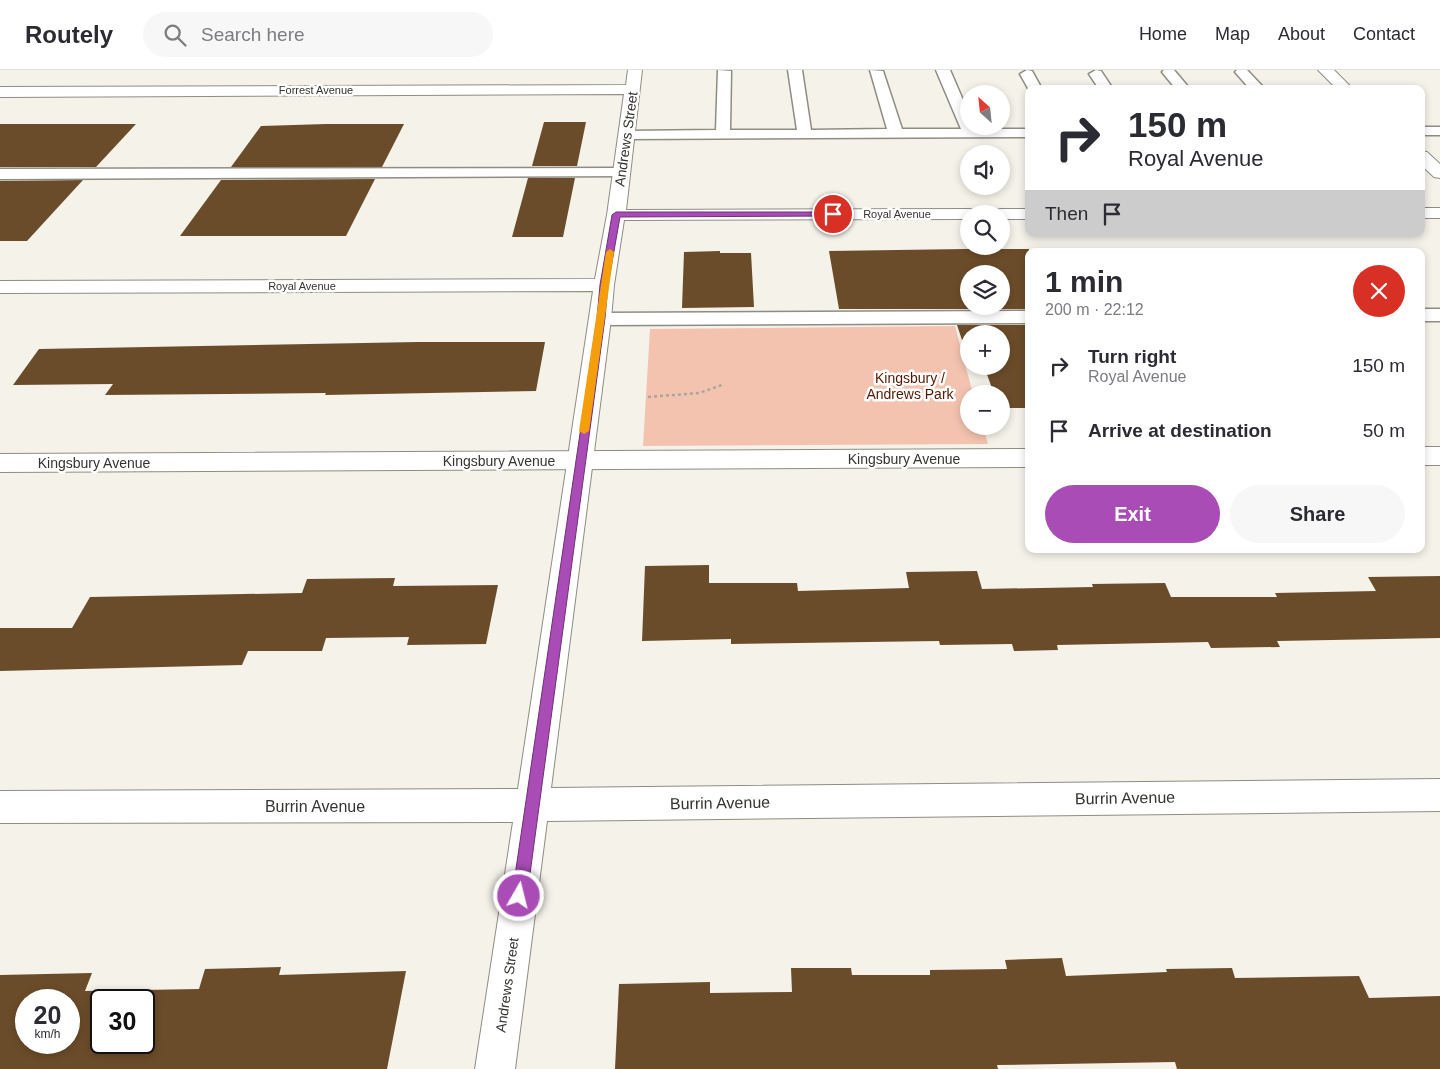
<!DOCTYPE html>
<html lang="en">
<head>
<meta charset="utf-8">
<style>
  :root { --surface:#fff; --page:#f7f7f7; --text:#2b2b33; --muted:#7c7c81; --line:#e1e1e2; --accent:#a94cb6 }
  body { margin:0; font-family:Helvetica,sans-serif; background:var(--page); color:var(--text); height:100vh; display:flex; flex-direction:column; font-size:19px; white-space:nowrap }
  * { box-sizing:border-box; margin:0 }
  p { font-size:16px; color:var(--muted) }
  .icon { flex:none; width:28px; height:28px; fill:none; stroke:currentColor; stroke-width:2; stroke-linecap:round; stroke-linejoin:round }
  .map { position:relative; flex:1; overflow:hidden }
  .panel { position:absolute; left:1025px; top:178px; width:400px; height:305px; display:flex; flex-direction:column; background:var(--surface); border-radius:10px; box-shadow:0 2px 8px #0003 }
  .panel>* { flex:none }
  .hud { position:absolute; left:1025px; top:15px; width:400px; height:152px; border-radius:10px; box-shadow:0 2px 8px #0003; background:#fff; color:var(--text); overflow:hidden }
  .needle { width:32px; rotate:333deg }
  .fabs { position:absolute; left:960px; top:15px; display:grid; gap:10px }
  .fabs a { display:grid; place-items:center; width:50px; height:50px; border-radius:50%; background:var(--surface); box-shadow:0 2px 8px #0003; font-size:25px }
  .speed { position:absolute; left:15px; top:919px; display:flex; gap:10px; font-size:25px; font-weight:700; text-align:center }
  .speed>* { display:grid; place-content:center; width:65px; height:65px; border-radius:50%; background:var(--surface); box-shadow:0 2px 8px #0003; line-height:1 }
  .speed small { font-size:12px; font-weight:400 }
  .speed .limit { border:2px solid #111; border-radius:8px; background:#fff; color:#111 }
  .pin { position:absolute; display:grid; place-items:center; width:42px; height:42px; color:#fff; margin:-21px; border:2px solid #fff; border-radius:50%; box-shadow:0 1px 5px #0007 }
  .me { position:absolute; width:55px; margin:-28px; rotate:8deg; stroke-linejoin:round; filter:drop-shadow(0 0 4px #0008) }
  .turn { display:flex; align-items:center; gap:18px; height:105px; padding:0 20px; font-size:22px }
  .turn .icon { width:65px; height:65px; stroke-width:2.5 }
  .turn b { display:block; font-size:35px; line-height:42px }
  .then { display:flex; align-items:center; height:48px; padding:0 20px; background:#0003; gap:10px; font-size:19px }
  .round { display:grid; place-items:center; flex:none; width:52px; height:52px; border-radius:26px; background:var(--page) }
  .headline { display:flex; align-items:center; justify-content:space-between; height:85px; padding:0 20px }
  h1 { font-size:30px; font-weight:600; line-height:38px }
  .action { display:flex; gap:10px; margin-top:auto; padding:10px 20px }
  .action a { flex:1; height:58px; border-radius:30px; background:var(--accent); color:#fff; font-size:20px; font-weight:600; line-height:58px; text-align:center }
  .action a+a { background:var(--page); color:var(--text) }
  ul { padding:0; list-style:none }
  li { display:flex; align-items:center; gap:15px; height:65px; padding:0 20px }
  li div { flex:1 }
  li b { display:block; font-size:19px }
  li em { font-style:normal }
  header { display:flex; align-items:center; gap:30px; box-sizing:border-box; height:70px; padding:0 25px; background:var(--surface); border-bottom:1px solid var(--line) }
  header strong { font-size:24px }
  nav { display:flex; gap:28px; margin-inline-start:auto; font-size:18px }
  .search { width:350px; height:45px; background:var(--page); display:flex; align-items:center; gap:12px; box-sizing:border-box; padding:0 18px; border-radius:28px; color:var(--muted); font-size:19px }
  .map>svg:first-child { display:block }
</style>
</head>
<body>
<header>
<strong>Routely</strong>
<div class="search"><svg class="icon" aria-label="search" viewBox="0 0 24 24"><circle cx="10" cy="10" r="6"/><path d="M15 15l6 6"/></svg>Search here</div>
<nav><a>Home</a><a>Map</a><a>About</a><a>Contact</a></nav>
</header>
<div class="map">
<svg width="1440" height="999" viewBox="0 0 1440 999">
  <rect width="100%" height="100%" fill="#f4f2e9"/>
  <!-- green -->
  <polygon fill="#f4c3b0" points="955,256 973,324 969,324 969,356 983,356 988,374 643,376 650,259"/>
  <!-- building -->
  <g fill="#6b4c2a" fill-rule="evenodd">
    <polygon points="544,52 586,52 577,96 532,96"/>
    <polygon points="0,54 136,54 96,97 0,97"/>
    <polygon points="326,54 404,54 382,97 231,97 261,56"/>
    <polygon points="528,108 575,108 563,167 512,167"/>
    <polygon points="375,109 346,166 180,166 221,110"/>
    <polygon points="83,110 27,171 0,171 0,111"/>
    <path d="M965,179h64v60h-190l-10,-58zM969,204h32v32h-32z"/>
    <polygon points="720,181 720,183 751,183 754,237 682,238 684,182"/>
    <polygon points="957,255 1029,255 1029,338 1001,338 1001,324 994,324 984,296 1001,296 1001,264 969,264 969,282 966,282"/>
    <polygon points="418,272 545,272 536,321 325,325 326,323 105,325 113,314 13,315 39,279"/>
    <polygon points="709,495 709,513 797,513 798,521 909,518 906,502 977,501 982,519 1093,517 1092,514 1165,513 1171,527 1277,527 1275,523 1376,521 1368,507 1440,506 1440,568 1277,571 1280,577 1211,578 1208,572 1057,575 1058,580 1014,581 1012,574 940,575 939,571 731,574 731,569 642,571 645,496"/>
    <polygon points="395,508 393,516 498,515 486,574 407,575 409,567 326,568 322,581 248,581 242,595 0,601 0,558 72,558 90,527 302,523 307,509"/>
    <polygon points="1062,888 1066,906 1167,902 1166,899 1232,898 1235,908 1359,906 1369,928 1440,926 1440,999 1177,999 1175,992 997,995 998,999 615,999 619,914 710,912 710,923 792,922 791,898 851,898 852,905 930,905 930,900 1007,899 1005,890"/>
    <path d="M281,897l-2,8 127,-4 -19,98h-387v-94l92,-2 -7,18 114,-2 6,-20zM26,930h43v42h-43zM101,930h43v42h-43z"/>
  </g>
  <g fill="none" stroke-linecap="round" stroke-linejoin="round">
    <defs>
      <g id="service">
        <polygon points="718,0 731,1 730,60 797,60 788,0 802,0 811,60 887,59 870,0 883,1 902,59 961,59 936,0 950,0 969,44 969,56 974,56 975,59 1029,59 1029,67 627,69 622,68 620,65 622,62 627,61 716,60"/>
        <polygon points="1027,0 1032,1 1042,19 1029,20 1020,4"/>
        <polygon points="1096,0 1101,1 1113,19 1099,19 1089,4"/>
        <polygon points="1164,0 1174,0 1190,19 1176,19 1162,2"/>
        <polygon points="1237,0 1247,0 1265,19 1250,19 1235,2"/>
        <rect x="1421" y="57" width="19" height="8"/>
        <polygon points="620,98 626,100 628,103 626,106 0,109 0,99"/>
        <rect x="1421" y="239" width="19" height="12"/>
        <polygon points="1029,241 1029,253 601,255 594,253 591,249 594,245 601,243"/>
      </g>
      <g id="minor">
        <polygon points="628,0 642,0 626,140 969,139 975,140 978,144 969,144 969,149 624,150 614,215 611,249 551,718 1440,709 1440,741 547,751 515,999 475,999 513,752 0,753 0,721 518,719 593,221 0,223 0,211 595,209 607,145 624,24 0,27 0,17 626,15"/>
        <polygon points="1318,0 1334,0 1353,19 1337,19"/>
        <polygon points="1421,81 1427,82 1440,94 1440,108 1434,107 1421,95"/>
        <rect x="1421" y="138" width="19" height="10"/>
        <polygon points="1001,139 1029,139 1029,149 1001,149 1001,144 992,144 995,140"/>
      </g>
      <g id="tertiary">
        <rect x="1421" y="377" width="19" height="18"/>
        <polygon points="1029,379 1029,397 0,402 0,384"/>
      </g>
    </defs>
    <!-- service casing -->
    <use href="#service" stroke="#8f8c84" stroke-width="3"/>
    <!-- minor casing -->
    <use href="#minor" stroke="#8f8c84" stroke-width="2"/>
    <!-- tertiary casing -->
    <use href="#tertiary" stroke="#8f8c84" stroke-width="2"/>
    <!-- path -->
    <polyline stroke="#a7a59f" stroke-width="2.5" stroke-dasharray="3 3" stroke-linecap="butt" points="648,327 699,323 722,315"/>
    <!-- service -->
    <use href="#service" fill="#fff" fill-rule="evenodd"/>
    <!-- minor -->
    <use href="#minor" fill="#fff" fill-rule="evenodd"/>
    <!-- tertiary -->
    <use href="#tertiary" fill="#fff" fill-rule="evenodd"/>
  </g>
  <!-- route -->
  <polygon fill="#a94cb6" stroke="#6e3176" points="833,142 836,143 836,146 620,147 608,215 605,248 527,826 524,831 519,833 514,831 512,826 597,248 600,215 612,145 616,142"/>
  <!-- slow -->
  <polygon fill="#f59e0b" points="610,179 614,182 589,361 584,364 579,361 606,182"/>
  <g text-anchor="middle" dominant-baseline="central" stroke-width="5" stroke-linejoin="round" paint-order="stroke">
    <!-- far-street labels -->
    <g font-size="11" fill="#353431" stroke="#fff">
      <text x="316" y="20">Forrest Avenue</text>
      <text x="897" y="144">Royal Avenue</text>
      <text x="302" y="216">Royal Avenue</text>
    </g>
    <!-- street labels -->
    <g font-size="14" fill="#353431" stroke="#fff">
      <text transform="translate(626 69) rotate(-82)">Andrews Street</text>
      <text x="904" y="389">Kingsbury Avenue</text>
      <text x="499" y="391">Kingsbury Avenue</text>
      <text x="94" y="393">Kingsbury Avenue</text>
      <text transform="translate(507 915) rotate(-82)">Andrews Street</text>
    </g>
    <!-- park labels -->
    <g font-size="14" fill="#531800" stroke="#fff">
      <text x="910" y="308">Kingsbury /<tspan x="910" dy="16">Andrews Park</tspan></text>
    </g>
    <!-- near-street labels -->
    <g font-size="16" fill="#353431" stroke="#fff">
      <text transform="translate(1125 728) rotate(-1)">Burrin Avenue</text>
      <text transform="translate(720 733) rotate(-1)">Burrin Avenue</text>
      <text x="315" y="736">Burrin Avenue</text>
    </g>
  </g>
</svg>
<div class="fabs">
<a><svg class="needle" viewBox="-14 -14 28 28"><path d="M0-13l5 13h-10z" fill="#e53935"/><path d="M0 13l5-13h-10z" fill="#7c7c81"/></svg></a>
<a><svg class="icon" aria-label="sound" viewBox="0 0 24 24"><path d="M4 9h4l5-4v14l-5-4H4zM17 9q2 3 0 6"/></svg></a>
<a><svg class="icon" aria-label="search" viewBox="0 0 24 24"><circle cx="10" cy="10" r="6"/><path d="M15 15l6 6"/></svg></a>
<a><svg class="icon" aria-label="layers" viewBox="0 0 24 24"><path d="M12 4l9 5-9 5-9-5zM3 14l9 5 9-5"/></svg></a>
<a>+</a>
<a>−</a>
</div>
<div class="speed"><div>20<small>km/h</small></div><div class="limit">30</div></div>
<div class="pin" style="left:833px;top:144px;background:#d93025"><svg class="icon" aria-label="arrive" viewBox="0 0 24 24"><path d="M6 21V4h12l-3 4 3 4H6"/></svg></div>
<svg class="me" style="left:519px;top:826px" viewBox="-20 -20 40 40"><circle r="17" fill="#a94cb6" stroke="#fff" stroke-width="3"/><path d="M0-11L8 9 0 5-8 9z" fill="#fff"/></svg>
<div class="hud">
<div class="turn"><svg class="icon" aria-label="right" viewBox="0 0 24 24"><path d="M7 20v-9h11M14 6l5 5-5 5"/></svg><div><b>150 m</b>Royal Avenue</div></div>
<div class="then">Then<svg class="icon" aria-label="arrive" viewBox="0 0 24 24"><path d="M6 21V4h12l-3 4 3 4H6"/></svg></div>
</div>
<section class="panel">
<div class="headline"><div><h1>1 min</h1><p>200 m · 22:12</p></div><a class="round" style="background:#d93025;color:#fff"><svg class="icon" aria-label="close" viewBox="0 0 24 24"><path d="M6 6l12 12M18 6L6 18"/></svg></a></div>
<ul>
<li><svg class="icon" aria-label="right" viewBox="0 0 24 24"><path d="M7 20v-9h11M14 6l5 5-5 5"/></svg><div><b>Turn right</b><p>Royal Avenue</p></div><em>150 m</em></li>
<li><svg class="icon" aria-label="arrive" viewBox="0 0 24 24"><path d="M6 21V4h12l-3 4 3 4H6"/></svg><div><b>Arrive at destination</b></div><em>50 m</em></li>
</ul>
<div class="action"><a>Exit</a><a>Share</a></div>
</section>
</div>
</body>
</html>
